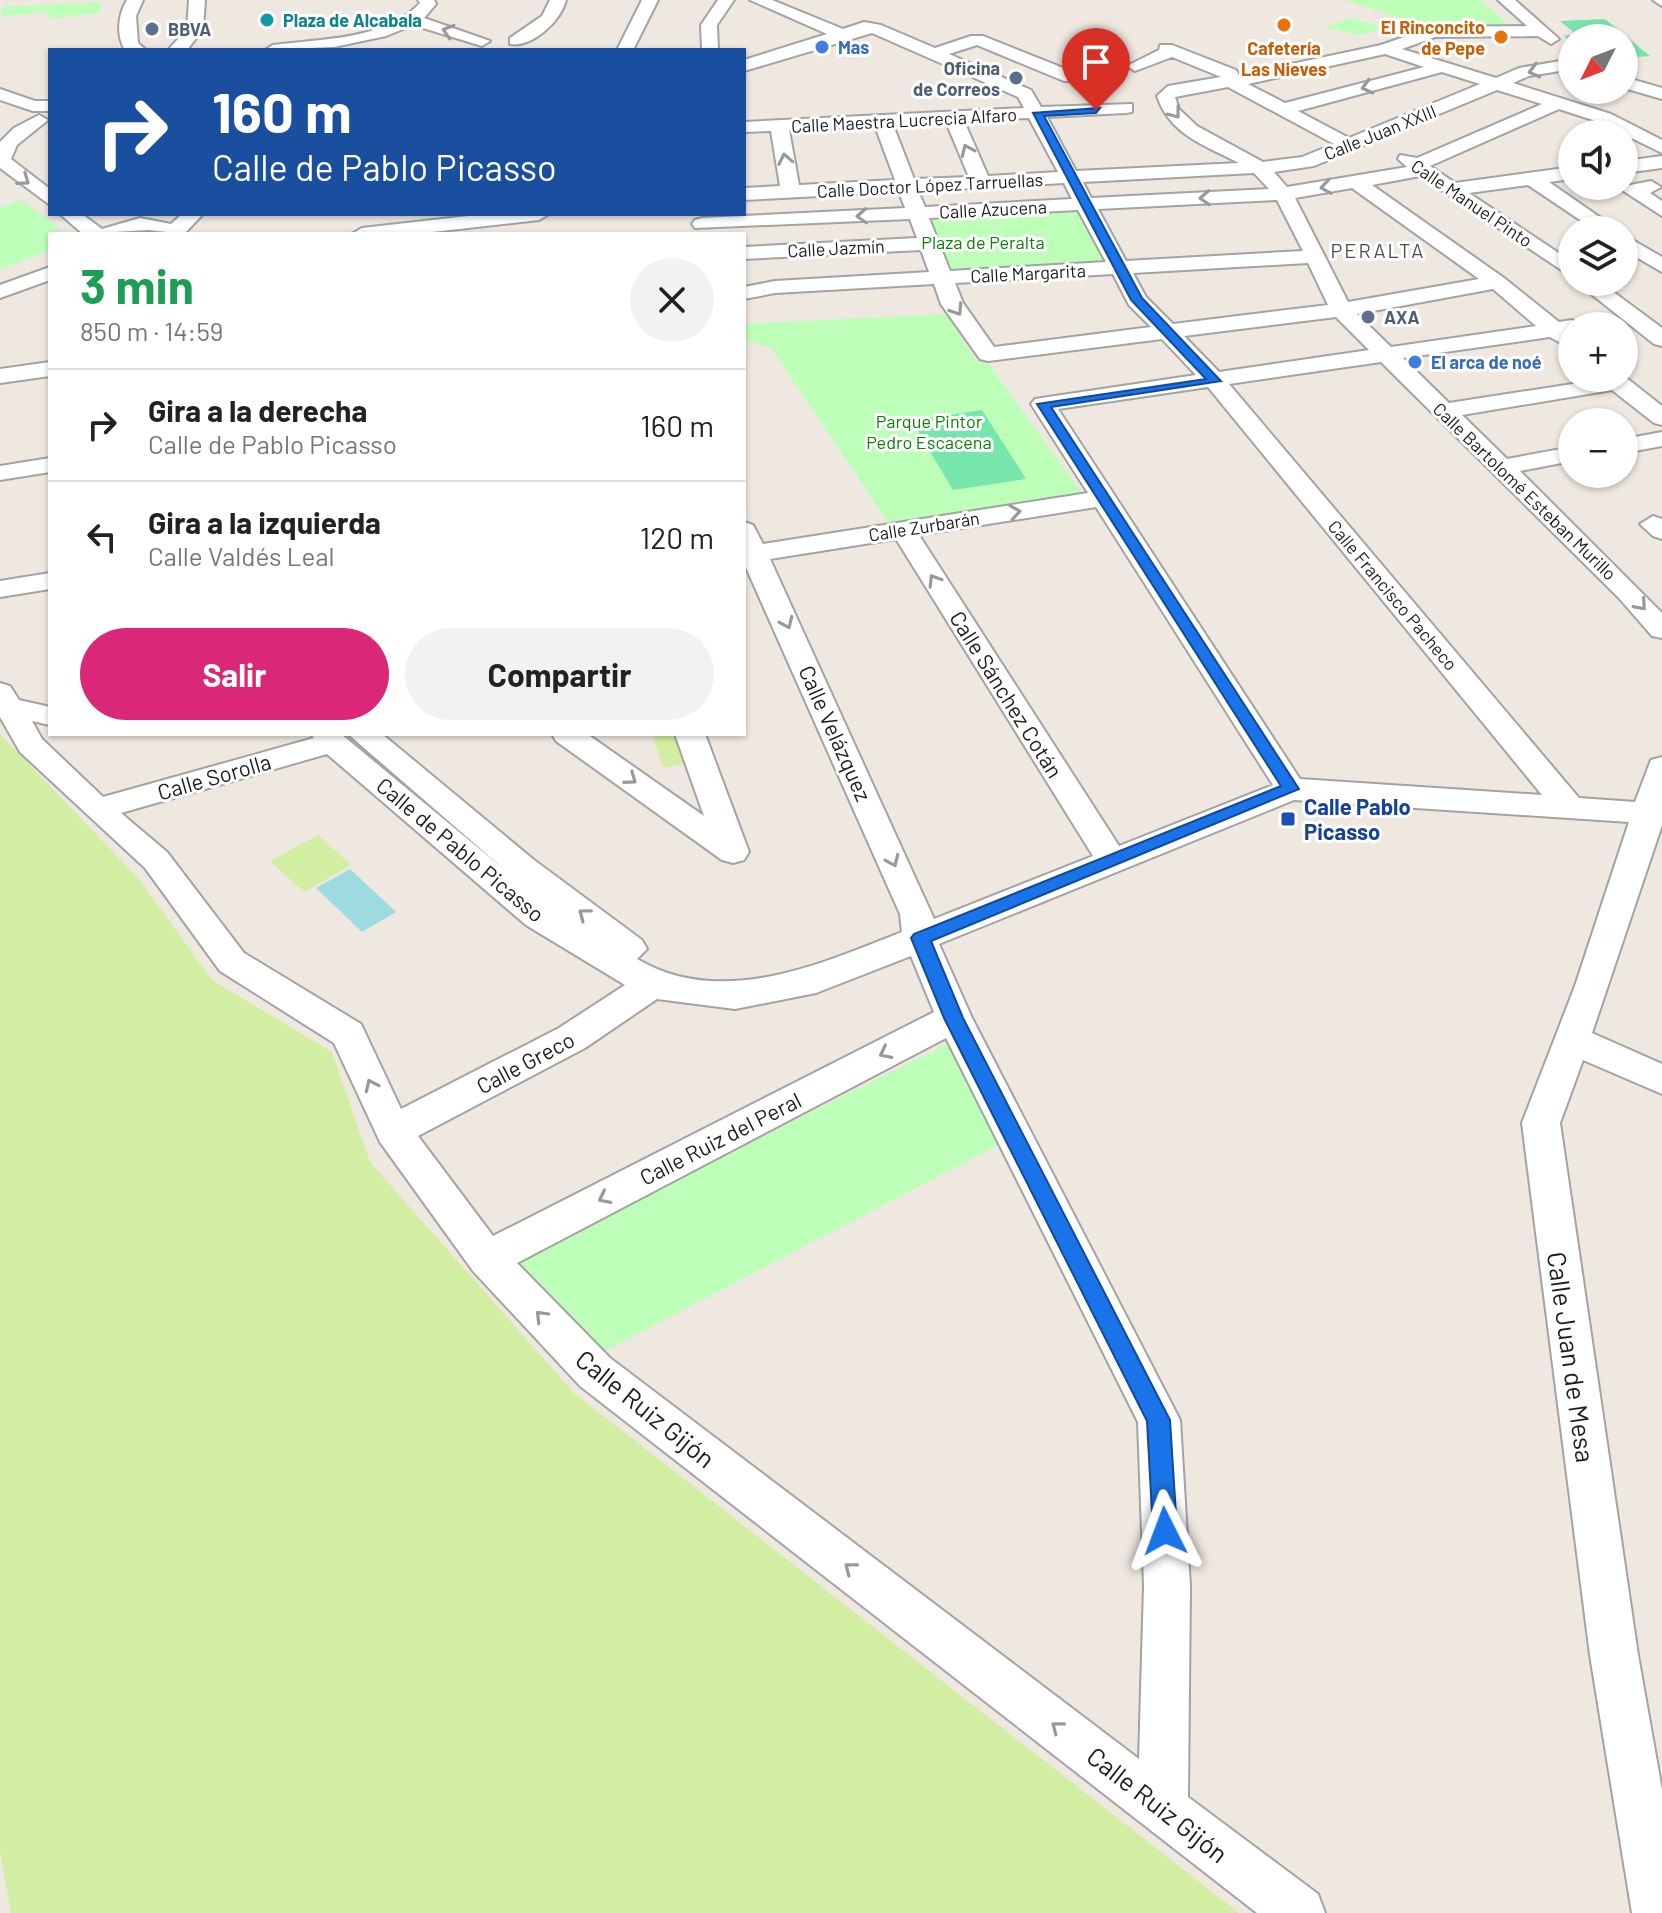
<!DOCTYPE html>
<html lang="es">
<head>
<meta charset="utf-8">
<style>
  :root { --surface:#fff; --page:#f2f2f2; --text:#222; --muted:#767676; --line:#e0e0e0; --accent:#db2777 }
  body { margin:0; font-family:Barlow,sans-serif; background:var(--page); color:var(--text); height:100vh; display:flex; flex-direction:column; font-size:30px; white-space:nowrap }
  * { box-sizing:border-box; margin:0 }
  p { font-size:26px; color:var(--muted) }
  .icon { flex:none; width:44px; height:44px; fill:none; stroke:currentColor; stroke-width:2; stroke-linecap:round; stroke-linejoin:round }
  .map { position:relative; flex:1; overflow:hidden }
  .drawer { position:absolute; left:48px; top:232px; width:698px; height:504px; display:flex; flex-direction:column; background:var(--surface); border-radius:0px; box-shadow:0 2px 6px #0004 }
  .drawer>* { flex:none }
  .hud { position:absolute; left:48px; top:48px; width:698px; height:168px; border-radius:0px; box-shadow:0 2px 6px #0004; background:#1a4fa0; color:#fff; overflow:hidden }
  .needle { width:52px; rotate:228deg }
  .fabs { position:absolute; left:1558px; top:24px; display:grid; gap:16px }
  .fabs a { display:grid; place-items:center; width:80px; height:80px; border-radius:50%; background:var(--surface); box-shadow:0 2px 6px #0004; font-size:40px }
  .pin { position:absolute; display:grid; place-items:center; width:68px; height:68px; color:#fff; margin:-82px -34px; border-radius:50% 50% 50% 0; rotate:-45deg; box-shadow:0 0 8px #0007 }
  .pin .icon { rotate:45deg }
  .me { position:absolute; width:88px; margin:-44px; rotate:357deg; stroke-linejoin:round; filter:drop-shadow(0 0 6px #0008) }
  .turn { display:flex; align-items:center; gap:28px; height:168px; padding:0 32px; font-size:36px }
  .turn .icon { width:104px; height:104px; stroke-width:2.5 }
  .turn b { display:block; font-size:56px; line-height:68px }
  .round { display:grid; place-items:center; flex:none; width:84px; height:84px; border-radius:42px; background:var(--page) }
  .overview { display:flex; align-items:center; justify-content:space-between; height:136px; padding:0 32px }
  h1 { font-size:48px; font-weight:700; line-height:60px; color:#1e9e55 }
  .button { display:flex; gap:16px; margin-top:auto; padding:16px 32px }
  .button a { flex:1; height:92px; border-radius:48px; background:var(--accent); color:#fff; font-size:32px; font-weight:700; line-height:92px; text-align:center }
  .button a+a { background:var(--page); color:var(--text) }
  ul { padding:0; list-style:none }
  li { display:flex; align-items:center; gap:24px; height:112px; padding:0 32px; border-top:2px solid var(--line) }
  li div { flex:1 }
  li b { display:block; font-size:30px }
  li em { font-style:normal }
  .map>svg:first-child { display:block }
</style>
</head>
<body>
<div class="map">
<svg width="1662" height="1913" viewBox="0 0 1662 1913">
  <rect width="100%" height="100%" fill="#efe8e1"/>
  <!-- grass -->
  <g fill="#d2eea2">
    <polygon points="0,734 139,879 212,980 332,1052 370,1162 574,1393 1239,1913 11,1913 0,1852"/>
    <polygon points="652,734 679,734 688,763 663,768"/>
    <polygon points="318,835 351,865 304,892 270,861"/>
  </g>
  <!-- park -->
  <g fill="#bdfeb9">
    <polygon points="1345,0 1480,0 1510,26 1415,23"/>
    <polygon points="100,2 100,13 50,19 48,11 1,17 2,7"/>
    <polygon points="1349,18 1385,27 1362,35 1324,28"/>
    <polygon points="21,200 56,225 61,234 50,234 50,249 44,253 0,269 0,207"/>
    <polygon points="1078,207 1110,266 947,275 923,215"/>
    <polygon points="946,314 976,360 986,360 1084,496 889,524 771,348 744,340 744,324"/>
    <polygon points="947,1044 1002,1143 597,1355 508,1263"/>
  </g>
  <!-- pitch -->
  <g fill="#77e6ac">
    <polygon points="1605,19 1650,56 1624,58 1624,38 1572,38 1572,43 1564,36 1576,34 1560,21"/>
    <polygon points="982,410 1026,479 953,490 912,421"/>
  </g>
  <!-- water -->
  <polygon fill="#9ddbe1" points="350,869 396,912 362,932 316,888"/>
  <g fill="none" stroke-linecap="round" stroke-linejoin="round">
    <defs>
      <g id="minor">
        <path d="M127,0h16l-7,16 2,27 8,7h-21c-9,-15 -7,-35 2,-50z"/>
        <polygon points="189,0 205,0 203,29 187,50 168,50 187,29"/>
        <path d="M418,0h16l2,4 -12,14 66,23 -8,5 -69,-21 -27,11 -52,11 -69,3 8,-5c47,-6 113,-5 147,-42z"/>
        <path d="M550,0h16c-5,21 -34,48 -56,44v-6l32,-22z"/>
        <polygon points="642,0 658,0 633,50 617,50"/>
        <polygon points="718,0 734,0 717,25 718,50 702,50 701,25"/>
        <path d="M750,0h22l71,29 21,-7 17,3 54,23 36,-12h12l93,37v8h-12l-87,-36 -28,9 82,36 10,17 91,-3v8l-6,1 -79,4 29,54 163,-8c-33,-17 -69,-28 -82,-67l11,-10 53,-9 -49,-20 -37,14 -8,-5 32,-16 1,-5h12l64,25 3,5 142,-30 52,-18 94,-1 -29,-26h17l44,39 -8,5 -13,-8 -103,1 -33,12 94,29 23,-10 53,-9v10l-43,7 -16,7 98,31 51,26v13l-63,-31 -40,-13 -129,57 25,17 117,-16v12l-23,3 69,48h-23l-67,-45 -59,8 103,69v15l-152,-101 -48,9 132,93 55,44 13,-2 10,6h-10v18l-6,2 -16,-9 -147,21 46,45 175,-27 38,30v19l-8,-2 -42,-33 -150,25 45,44 65,-12v14l-52,10 142,142v25l-10,-2 -33,-38 -238,-236 -152,22 350,414 56,4 16,-42 11,-3v68l-70,208 70,31v30l-79,-34 -23,63 78,532 24,135v123h-30l-42,-258 -68,-532 53,-137 54,-164 -335,-22 -355,144 33,74 208,402 10,166 -2,211 130,97 7,19h-68l-677,-527 -107,-115 -93,-129 -46,-99 -114,-72 -75,-103 -125,-116 -20,-35v-34l10,3 9,14 31,7v18l-18,-4 10,18 61,58 211,-59 -3,-4h30l164,136 -157,-136h34l152,126 108,80 5,9 -10,10c84,50 184,5 265,-27l-2,-18 -156,-351v-41l9,3 10,19 325,-51 -57,-89 4,-5 161,-24 -34,-36 -174,22 -8,-2 -39,-55 -7,-20 -159,9 -31,6v-12l31,-6 154,-9 -8,-22 -177,9v-12l173,-9 -7,-19 -215,9 -3,-4 3,-4 7,-2 203,-10 -6,-16 -155,8v-12l36,-2 -9,-55 -27,1v-10l280,-14 -6,-11 -146,-64 -128,38v-11l83,-26zM1385,54l39,13 -139,36 -37,-19zM1442,72l38,12 -131,54 -51,-27zM1228,87l106,57 -32,13 -39,5 -66,-36 -18,-17 -4,-12zM1497,90l45,14 -125,54 -17,-3 -2,4 9,8 -120,20 -13,-15 40,-6zM1029,118l29,54 -70,4 -24,-55zM946,122l23,55 -55,2 -21,-54zM875,126l20,54 -96,5 -10,-55zM1254,173l15,16 -178,9 -8,-16zM1064,183l8,16 -147,8 -7,-16zM1352,188l127,91 -131,23 -53,-104zM1277,200l26,51 -177,10 -28,-52zM1078,210l28,52 -156,9 -21,-53zM1308,263l20,42 -155,19 -27,-27 -13,-24zM1113,274l16,31 22,22 -157,20 -31,-44 -8,-20zM1493,289l43,37 -145,21 -34,-33zM1336,317l33,33 -150,22 -35,-36zM1208,387l334,408 -242,-16 -242,-370zM1096,507l177,278 -154,61 -200,-311zM896,539l197,317 -159,63 -164,-360zM327,754l199,171 99,60 -66,43 -158,81 -40,-85 -117,-71 -77,-101 -46,-39zM911,956l23,56 -441,224 -75,-100 167,-88 72,-49 78,10 81,-16zM946,1038l192,384 6,164 -5,173 -529,-401 -93,-95z"/>
        <polygon points="1653,0 1662,0 1662,6"/>
        <polygon points="1624,77 1662,88 1662,99 1624,88"/>
        <polygon points="0,89 35,101 50,101 50,111 33,111 0,100"/>
        <polygon points="39,115 48,120 17,145 11,159 50,189 50,205 0,168 0,142 14,128"/>
        <polygon points="1662,156 1662,168 1624,173 1624,161"/>
        <polygon points="1651,181 1661,187 1650,193 1662,201 1662,216 1622,190 1625,186"/>
        <polygon points="60,214 82,214 102,229 140,218 171,224 182,214 203,214 184,234 148,230 83,234"/>
        <polygon points="486,214 549,214 539,220 415,234 352,234 362,228"/>
        <polygon points="1624,235 1662,257 1662,272 1624,250"/>
        <polygon points="50,267 50,280 0,298 0,285"/>
        <polygon points="1576,282 1600,282 1662,328 1662,346 1654,344"/>
        <polygon points="50,362 50,376 0,383 0,369"/>
        <polygon points="1662,432 1662,446 1624,453 1624,439"/>
        <polygon points="50,458 50,472 0,480 0,466"/>
        <polygon points="1653,516 1662,519 1662,539 1653,536 1640,524"/>
        <polygon points="50,573 50,589 0,597 0,581"/>
        <polygon points="552,734 587,734 704,816 675,734 705,734 749,852 744,860 733,863 722,860 556,741"/>
      </g>
    </defs>
    <!-- minor casing -->
    <use href="#minor" stroke="#a3a3a3" stroke-width="4"/>
    <!-- minor -->
    <use href="#minor" fill="#fff" fill-rule="evenodd"/>
  </g>
  <!-- one-way arrows -->
  <defs><path id="oneway-chevron" d="M-2-3.5L2.5 0L-2 3.5" fill="none" stroke-width="1.6" stroke-linecap="round" stroke-linejoin="round" transform="scale(2)"/></defs>
  <g stroke="#999">
    <use href="#oneway-chevron" transform="translate(448 31) rotate(-163)"/>
    <use href="#oneway-chevron" transform="translate(1534 71) rotate(166)"/>
    <use href="#oneway-chevron" transform="translate(1367 87) rotate(165)"/>
    <use href="#oneway-chevron" transform="translate(1175 113) rotate(53)"/>
    <use href="#oneway-chevron" transform="translate(967 150) rotate(-114)"/>
    <use href="#oneway-chevron" transform="translate(785 159) rotate(-101)"/>
    <use href="#oneway-chevron" transform="translate(24 180) rotate(36)"/>
    <use href="#oneway-chevron" transform="translate(1326 187) rotate(171)"/>
    <use href="#oneway-chevron" transform="translate(1205 198) rotate(177)"/>
    <use href="#oneway-chevron" transform="translate(862 216) rotate(177)"/>
    <use href="#oneway-chevron" transform="translate(957 310) rotate(57)"/>
    <use href="#oneway-chevron" transform="translate(1015 512) rotate(-9)"/>
    <use href="#oneway-chevron" transform="translate(934 580) rotate(-122)"/>
    <use href="#oneway-chevron" transform="translate(1641 605) rotate(49)"/>
    <use href="#oneway-chevron" transform="translate(787 623) rotate(66)"/>
    <use href="#oneway-chevron" transform="translate(631 779) rotate(36)"/>
    <use href="#oneway-chevron" transform="translate(893 861) rotate(66)"/>
    <use href="#oneway-chevron" transform="translate(584 914) rotate(-143)"/>
    <use href="#oneway-chevron" transform="translate(885 1053) rotate(153)"/>
    <use href="#oneway-chevron" transform="translate(371 1085) rotate(-115)"/>
    <use href="#oneway-chevron" transform="translate(604 1198) rotate(153)"/>
    <use href="#oneway-chevron" transform="translate(541 1316) rotate(-134)"/>
    <use href="#oneway-chevron" transform="translate(850 1568) rotate(-142)"/>
    <use href="#oneway-chevron" transform="translate(1057 1727) rotate(-142)"/>
  </g>
  <!-- route -->
  <polygon fill="#1a73e8" stroke="#114b97" stroke-width="2" points="1100,108 1096,113 1044,116 1142,298 1221,381 1051,407 1299,789 931,941 963,1018 1170,1420 1177,1531 1173,1539 1165,1542 1156,1539 1153,1531 1147,1421 944,1018 911,938 914,934 1281,786 1037,404 1206,379 1131,300 1033,113"/>
  <!-- markers -->
  <circle fill="#0f9aa8" stroke="#fff" stroke-width="3" cx="267" cy="20" r="8"/>
  <g fill="#e8710a" stroke="#fff" stroke-width="3">
    <circle cx="1284" cy="25" r="8"/>
    <circle cx="1501" cy="37" r="8"/>
  </g>
  <g fill="#5c6f8a" stroke="#fff" stroke-width="3">
    <circle cx="152" cy="29" r="8"/>
    <circle cx="1016" cy="78" r="8"/>
    <circle cx="1368" cy="317" r="8"/>
  </g>
  <g fill="#3f7fe0" stroke="#fff" stroke-width="3">
    <circle cx="822" cy="47" r="8"/>
    <circle cx="1415" cy="362" r="8"/>
  </g>
  <rect fill="#1a4fb4" stroke="#fff" stroke-width="3" x="1280" y="811" width="16" height="16" rx="4"/>
  <g text-anchor="middle" dominant-baseline="central" stroke-width="6" stroke-linejoin="round" paint-order="stroke">
    <!-- far-culture labels -->
    <g font-size="18" font-weight="bold" fill="#0d838f" stroke="#fff" text-anchor="start">
      <text x="283" y="20">Plaza de Alcabala</text>
    </g>
    <!-- far-food labels -->
    <g font-size="18" font-weight="bold" fill="#c56008" stroke="#fff" text-anchor="end">
      <text x="1485" y="27">El Rinconcito<tspan x="1485" dy="21">de Pepe</tspan></text>
      <text x="1284" y="48" text-anchor="middle">Cafetería<tspan x="1284" dy="21">Las Nieves</tspan></text>
    </g>
    <!-- far-service labels -->
    <g font-size="18" font-weight="bold" fill="#4e5e75" stroke="#fff" text-anchor="start">
      <text x="168" y="29">BBVA</text>
      <text x="1000" y="68" text-anchor="end">Oficina<tspan x="1000" dy="21">de Correos</tspan></text>
      <text x="1384" y="317">AXA</text>
    </g>
    <!-- far-shop labels -->
    <g font-size="18" font-weight="bold" fill="#366cbe" stroke="#fff" text-anchor="start">
      <text x="838" y="47">Mas</text>
      <text x="1431" y="362">El arca de noé</text>
    </g>
    <!-- far-street labels -->
    <g font-size="18" fill="#1c1c1c" stroke="#fff">
      <text transform="translate(904 120) rotate(-3)">Calle Maestra Lucrecia Alfaro</text>
      <text transform="translate(1380 132) rotate(-22)">Calle Juan XXIII</text>
      <text transform="translate(930 185) rotate(-3)">Calle Doctor López Tarruellas</text>
      <text transform="translate(1472 203) rotate(34)">Calle Manuel Pinto</text>
      <text transform="translate(993 209) rotate(-3)">Calle Azucena</text>
      <text transform="translate(836 248) rotate(-3)">Calle Jazmín</text>
      <text transform="translate(1028 273) rotate(-3)">Calle Margarita</text>
      <text transform="translate(1525 491) rotate(44)">Calle Bartolomé Esteban Murillo</text>
      <text transform="translate(924 526) rotate(-9)">Calle Zurbarán</text>
      <text transform="translate(1393 595) rotate(50)">Calle Francisco Pacheco</text>
    </g>
    <!-- far-park labels -->
    <g font-size="18" fill="#088302" stroke="#fff">
      <text x="983" y="242">Plaza de Peralta</text>
      <text x="929" y="421">Parque Pintor<tspan x="929" dy="21">Pedro Escacena</tspan></text>
    </g>
    <!-- far-neighbourhood labels -->
    <g font-size="20" letter-spacing="2" fill="#4f4f4f" stroke="#fff">
      <text x="1378" y="250">PERALTA</text>
    </g>
    <!-- street labels -->
    <g font-size="22" fill="#1c1c1c" stroke="#fff">
      <text transform="translate(1007 694) rotate(58)">Calle Sánchez Cotán</text>
      <text transform="translate(836 733) rotate(66)">Calle Velázquez</text>
      <text transform="translate(214 776) rotate(-16)">Calle Sorolla</text>
      <text transform="translate(461 849) rotate(40)">Calle de Pablo Picasso</text>
      <text transform="translate(525 1062) rotate(-28)">Calle Greco</text>
      <text transform="translate(720 1138) rotate(-27)">Calle Ruiz del Peral</text>
    </g>
    <!-- transit labels -->
    <g font-size="22" font-weight="bold" fill="#164399" stroke="#fff" text-anchor="start">
      <text x="1304" y="806">Calle Pablo<tspan x="1304" dy="25">Picasso</tspan></text>
    </g>
    <!-- near-street labels -->
    <g font-size="26" fill="#1c1c1c" stroke="#fff">
      <text transform="translate(1572 1357) rotate(82)">Calle Juan de Mesa</text>
      <text transform="translate(646 1408) rotate(39)">Calle Ruiz Gijón</text>
      <text transform="translate(1158 1804) rotate(38)">Calle Ruiz Gijón</text>
    </g>
  </g>
</svg>
<div class="fabs">
<a><svg class="needle" viewBox="-14 -14 28 28"><path d="M0-13l5 13h-10z" fill="#e53935"/><path d="M0 13l5-13h-10z" fill="#767676"/></svg></a>
<a><svg class="icon" aria-label="sound" viewBox="0 0 24 24"><path d="M4 9h4l5-4v14l-5-4H4zM17 9q2 3 0 6"/></svg></a>
<a><svg class="icon" aria-label="layers" viewBox="0 0 24 24"><path d="M12 4l9 5-9 5-9-5zM3 14l9 5 9-5"/></svg></a>
<a>+</a>
<a>−</a>
</div>
<div class="pin" style="left:1096px;top:110px;background:#d93025"><svg class="icon" aria-label="arrive" viewBox="0 0 24 24"><path d="M6 21V4h12l-3 4 3 4H6"/></svg></div>
<svg class="me" style="left:1165px;top:1531px" viewBox="-20 -20 40 40"><path d="M0-17L14 15 0 8-14 15z" fill="#1a73e8" stroke="#fff" stroke-width="4"/></svg>
<div class="hud">
<div class="turn"><svg class="icon" aria-label="right" viewBox="0 0 24 24"><path d="M7 20v-9h11M14 6l5 5-5 5"/></svg><div><b>160 m</b>Calle de Pablo Picasso</div></div>
</div>
<section class="drawer">
<div class="overview"><div><h1>3 min</h1><p>850 m · 14:59</p></div><a class="round"><svg class="icon" aria-label="close" viewBox="0 0 24 24"><path d="M6 6l12 12M18 6L6 18"/></svg></a></div>
<ul>
<li><svg class="icon" aria-label="right" viewBox="0 0 24 24"><path d="M7 20v-9h11M14 6l5 5-5 5"/></svg><div><b>Gira a la derecha</b><p>Calle de Pablo Picasso</p></div><em>160 m</em></li>
<li><svg class="icon" aria-label="left" viewBox="0 0 24 24"><path d="M17 20v-9H6M10 6l-5 5 5 5"/></svg><div><b>Gira a la izquierda</b><p>Calle Valdés Leal</p></div><em>120 m</em></li>
</ul>
<div class="button"><a>Salir</a><a>Compartir</a></div>
</section>
</div>
</body>
</html>
